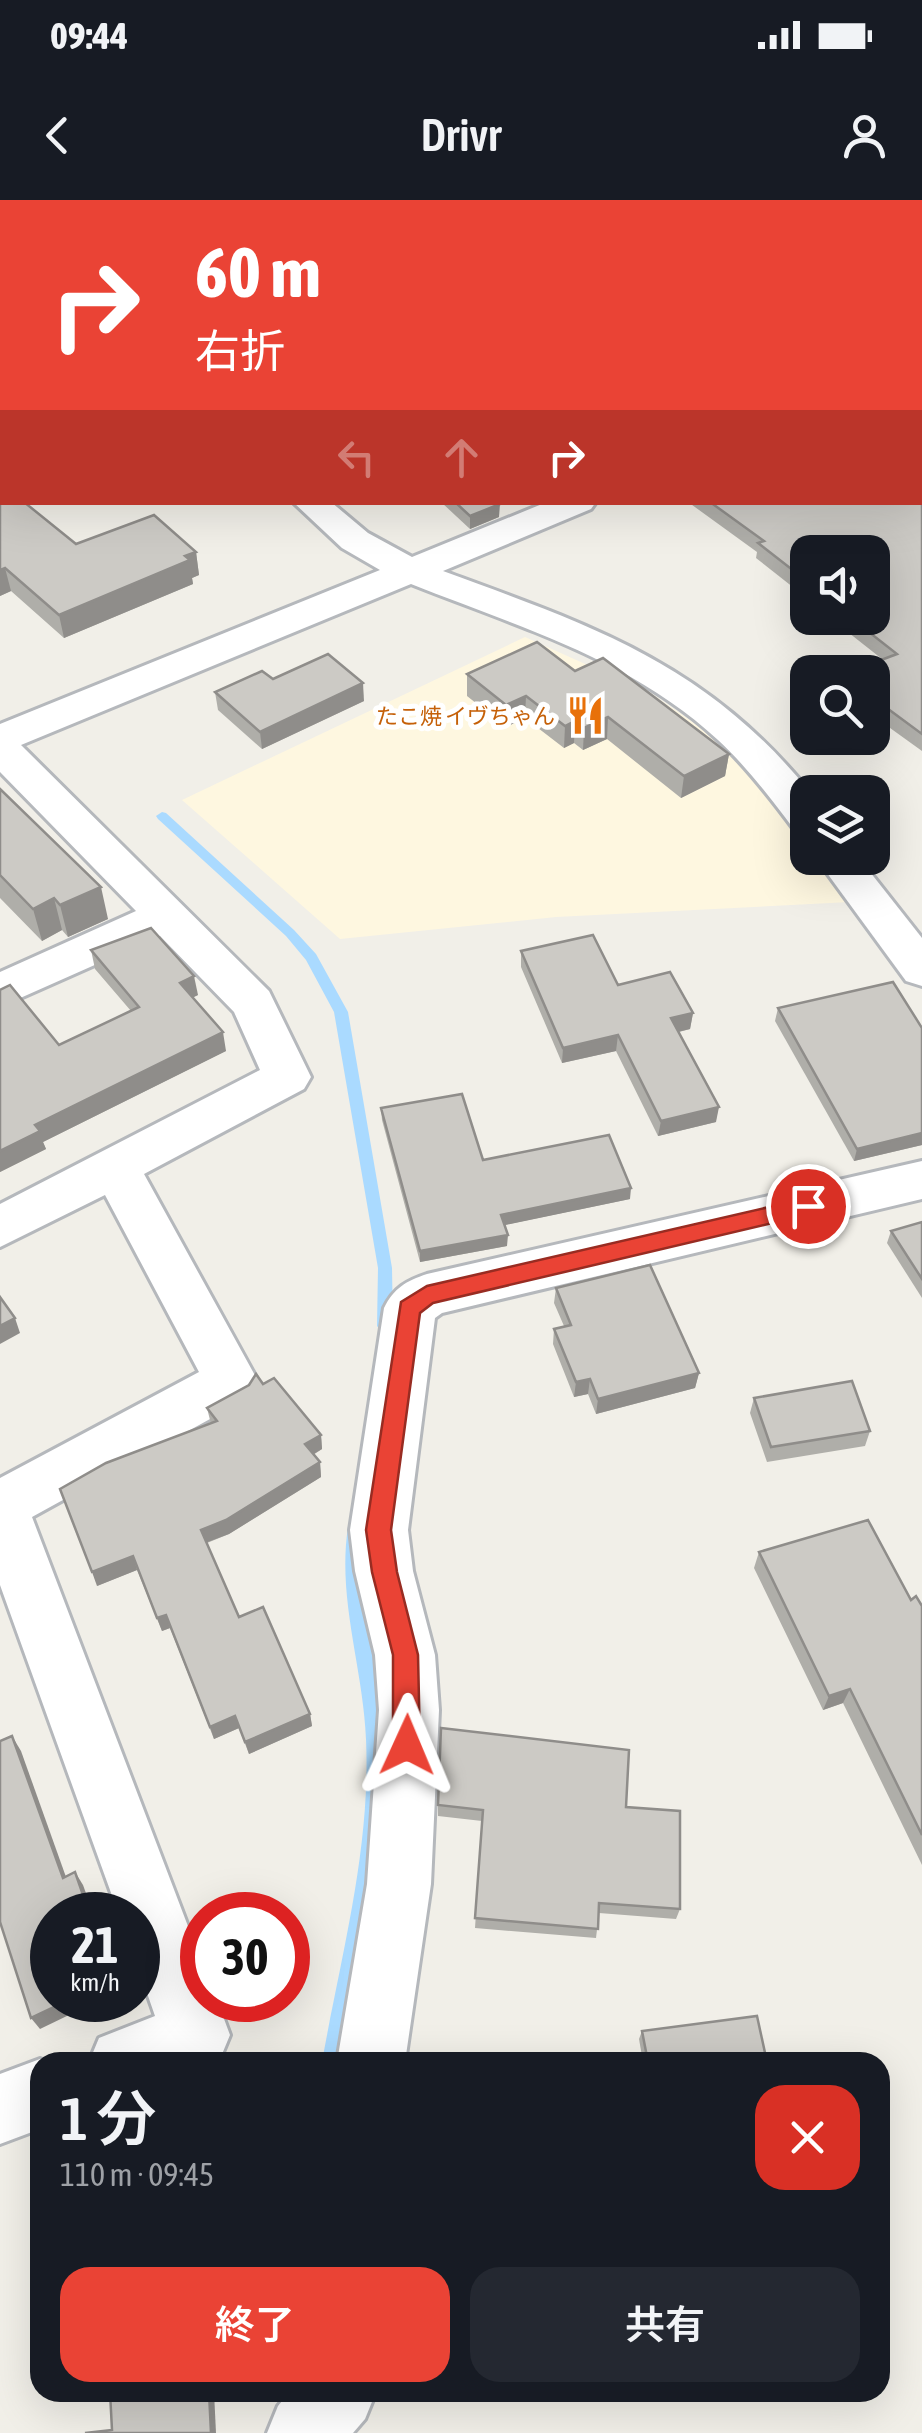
<!DOCTYPE html>
<html lang="ja">
<head>
<meta charset="utf-8">
<style>
  :root { --surface:#171b24; --page:#242831; --text:#f1f3f6; --muted:#9ea1a6; --accent:#ea4335 }
  body { margin:0; font-family:"Asap Condensed","Noto Sans JP",sans-serif; background:var(--page); color:var(--text); height:100vh; display:flex; flex-direction:column; font-size:38px; white-space:nowrap }
  * { box-sizing:border-box; margin:0 }
  p { font-size:32px; color:var(--muted) }
  .icon { flex:none; width:55px; height:55px; fill:none; stroke:currentColor; stroke-width:2; stroke-linecap:round; stroke-linejoin:round }
  .map { position:relative; flex:1; overflow:hidden }
  .side { position:absolute; left:30px; top:1852px; width:860px; height:350px; display:flex; flex-direction:column; background:var(--surface); border-radius:30px; box-shadow:0 10px 40px #0002 }
  .side>* { flex:none }
  .top-card { position:absolute; left:0px; top:0px; width:922px; height:305px; box-shadow:0 10px 40px #0002; background:#ea4335; color:#fff; overflow:hidden }
  .buttons { position:absolute; left:790px; top:335px; display:grid; gap:20px }
  .buttons a { display:grid; place-items:center; width:100px; height:100px; border-radius:20px; background:var(--surface); box-shadow:0 10px 40px #0002; font-size:50px }
  .speed { position:absolute; left:30px; top:1692px; display:flex; gap:20px; font-size:50px; font-weight:700; text-align:center }
  .speed>* { display:grid; place-content:center; width:130px; height:130px; border-radius:50%; background:var(--surface); box-shadow:0 10px 40px #0002; line-height:1 }
  .speed small { font-size:25px; font-weight:400 }
  .speed .limit { border:15px solid #d22; background:#fff; color:#111 }
  .pin { position:absolute; display:grid; place-items:center; width:85px; height:85px; color:#fff; margin:-42px; border:5px solid #fff; border-radius:50%; box-shadow:0 2px 10px #0007 }
  .me { position:absolute; width:110px; margin:-55px; rotate:1deg; stroke-linejoin:round; filter:drop-shadow(0 0 8px #0008) }
  .turn { display:flex; align-items:center; gap:35px; height:210px; padding:0 30px; font-size:45px }
  .turn .icon { width:130px; height:130px; stroke-width:2.5 }
  .turn b { display:block; font-size:70px; line-height:85px }
  .lanes { display:flex; align-items:center; height:95px; padding:0 30px; background:#0003; justify-content:center; gap:50px; direction:ltr }
  .lanes .off { opacity:.35 }
  .round { display:grid; place-items:center; flex:none; width:105px; height:105px; border-radius:30px; background:var(--page) }
  .head { display:flex; align-items:center; justify-content:space-between; height:170px; padding:0 30px }
  h1 { font-size:60px; font-weight:600; line-height:75px }
  .cta { display:flex; gap:20px; margin-top:auto; padding:20px 30px }
  .cta a { flex:1; height:115px; border-radius:30px; background:var(--accent); color:#fff; font-size:40px; font-weight:600; line-height:115px; text-align:center }
  .cta a+a { background:var(--page); color:var(--text) }
  .status { display:flex; justify-content:space-between; align-items:center; height:70px; padding:0 50px; background:var(--surface); direction:ltr }
  .status svg { height:28px; fill:currentColor }
  header { display:flex; justify-content:space-between; align-items:center; height:130px; padding:0 30px; background:var(--surface); font-size:45px; font-weight:600 }
  .map>svg:first-child { display:block }
</style>
</head>
<body>
<div class="status"><b>09:44</b><svg viewBox="0 0 49 12"><path d="M0 12V9h3v3zM5 12V6h3v6zM10 12V3h3v9zM15 12V0h3v12zM26 1h20v11H26zM47 4h2v5h-2z"/></svg></div>
<header><svg class="icon" aria-label="back" viewBox="0 0 24 24"><path d="M15 5l-7 7 7 7"/></svg>Drivr<svg class="icon" aria-label="person" viewBox="0 0 24 24"><circle cx="12" cy="8" r="4"/><path d="M4 21q1-7 8-7t8 7"/></svg></header>
<div class="map">
<svg width="922" height="2233" viewBox="0 0 922 2233">
  <rect width="100%" height="100%" fill="#f1efe8"/>
  <!-- commercial -->
  <polygon fill="#fef7e0" points="525,437 652,494 698,526 745,569 807,648 808,658 815,658 850,702 556,717 340,739 182,600"/>
  <g fill="none" stroke-linecap="round" stroke-linejoin="round">
    <!-- stream -->
    <g fill="#aadaff" fill-rule="evenodd">
      <polygon points="162,612 166,613 294,730 316,754 348,812 392,1068 393,1126 390,1130 380,1130 377,1126 378,1068 334,812 306,760 286,736 158,619 156,616"/>
      <path d="M356,1320l6,2 2,5 -3,48 20,138 3,66 -11,122 -31,161h-20c19,-107 49,-213 44,-323 -3,-72 -29,-140 -18,-212l2,-5z"/>
    </g>
    <defs>
      <g id="minor">
        <polygon points="142,0 170,0 171,2 143,2"/>
        <polygon points="922,152 922,172 920,173 920,153"/>
        <path d="M293,302h38l37,31 44,24 135,-55h49l-5,7 -148,62c150,55 262,92 367,221l-2,39 -15,-3c-23,-31 -47,-62 -75,-88 -87,-81 -199,-113 -307,-156l-390,161 248,246 42,86 -7,12 -160,85 114,207 -8,16 -218,120 170,446v37h15l13,35 -10,24 -8,3h-123l10,-24 56,-22 -17,-49v-52h-19l-119,-330v-107l199,-106 -94,-177 -105,52v-43l260,-134 -26,-58 -74,-76 -160,71v-35l136,-61 -136,-139v-48l380,-154 -38,-22z"/>
        <polygon points="816,658 859,658 922,738 922,786 906,781"/>
        <path d="M922,961v38l-480,114 -7,5 -27,212 5,41 22,84 4,55 -8,174 -26,178h-68l30,-178 12,-174 -4,-55 -20,-84 -5,-41 34,-222c10,-20 22,-27 43,-34z"/>
        <polygon points="40,1859 47,1862 40,1862 40,1929 0,1944 0,1874"/>
        <polygon points="289,2192 376,2192 365,2219 353,2233 267,2233 278,2206"/>
      </g>
    </defs>
    <!-- minor casing -->
    <use href="#minor" stroke="#b5b8bc" stroke-width="6"/>
    <!-- minor -->
    <use href="#minor" fill="#fff" fill-rule="evenodd"/>
  </g>
  <!-- wall -->
  <g fill="#afaea9">
    <polygon points="0,0 130,0 2,2 2,17 0,13"/>
    <polygon points="0,51 2,302 76,344 196,352 199,375 192,378 193,384 64,438 11,391 0,396"/>
    <polygon points="922,282 922,551 872,515 872,472 882,459 830,418 872,418 808,352 808,399 756,358 757,352 688,302 920,302"/>
    <polygon points="441,302 498,302 499,317 470,329"/>
    <polygon points="575,471 729,554 725,576 681,598 607,539 583,550 574,543 564,548 525,518 506,527 467,496 467,474"/>
    <polygon points="273,479 364,501 262,549 218,510 215,492"/>
    <polygon points="0,589 108,719 68,737 62,730 42,741 0,698"/>
    <polygon points="91,750 198,795 193,797 226,851 43,942 46,949 0,972 0,790 59,845 131,811 95,769"/>
    <polygon points="521,751 693,813 690,829 679,832 716,922 658,936 616,851 562,863 521,767"/>
    <polygon points="778,808 922,828 922,945 854,961 775,821"/>
    <polygon points="381,908 483,960 630,999 504,1025 507,1046 420,1062 382,920"/>
    <polygon points="922,1022 922,1098 887,1043 891,1031"/>
    <polygon points="556,1088 699,1173 695,1188 596,1214 588,1194 574,1197 553,1144 554,1129 564,1126 554,1103"/>
    <polygon points="263,1184 321,1235 322,1249 313,1255 320,1262 321,1277 229,1334 207,1343 239,1417 310,1514 312,1526 249,1554 239,1528 214,1539 170,1428 162,1431 137,1370 97,1386 211,1224 207,1208"/>
    <polygon points="754,1198 870,1231 865,1246 767,1262 750,1213"/>
    <polygon points="759,1352 911,1400 922,1406 922,1665 843,1503 823,1510 754,1368"/>
    <polygon points="438,1605 626,1607 680,1709 676,1719 599,1713 596,1738 475,1728 482,1621 438,1616"/>
    <polygon points="642,1831 767,1862 643,1862 639,1839"/>
  </g>
  <!-- shaded-wall -->
  <g fill="#8f8d8a">
    <polygon points="500,304 499,317 470,329 470,316"/>
    <polygon points="196,352 199,375 192,378 193,384 64,438 59,415"/>
    <polygon points="5,368 11,391 0,396 0,370"/>
    <polygon points="363,483 364,501 262,549 260,532"/>
    <polygon points="526,496 525,518 506,527 506,505"/>
    <polygon points="608,517 607,539 583,550 584,528"/>
    <polygon points="575,521 574,543 564,548 565,526"/>
    <polygon points="729,554 725,576 681,598 684,576"/>
    <polygon points="101,687 108,719 68,737 60,705"/>
    <polygon points="54,698 62,730 42,741 33,709"/>
    <polygon points="194,776 198,795 184,802 180,783"/>
    <polygon points="693,813 690,829 669,834 671,818"/>
    <polygon points="223,832 226,851 43,942 46,949 0,972 0,951 35,925"/>
    <polygon points="618,835 616,851 562,863 563,848"/>
    <polygon points="719,907 716,922 658,936 661,921"/>
    <polygon points="922,933 922,945 854,961 857,949"/>
    <polygon points="631,988 630,999 501,1026 501,1015"/>
    <polygon points="508,1035 507,1046 420,1062 420,1051"/>
    <polygon points="15,1118 20,1133 0,1144 0,1126"/>
    <polygon points="699,1173 695,1188 596,1214 598,1199"/>
    <polygon points="590,1179 588,1194 574,1197 576,1182"/>
    <polygon points="321,1235 322,1249 307,1258 305,1244"/>
    <polygon points="320,1262 321,1277 229,1334 205,1343 201,1330"/>
    <polygon points="133,1356 137,1370 97,1386 92,1372"/>
    <polygon points="166,1415 170,1428 162,1431 157,1418"/>
    <polygon points="850,1489 843,1503 823,1510 829,1496"/>
    <polygon points="310,1514 312,1526 249,1554 245,1542"/>
    <polygon points="235,1516 239,1528 214,1539 210,1527"/>
    <polygon points="12,1536 21,1551 71,1691 63,1678"/>
    <polygon points="75,1672 83,1685 94,1715 90,1715"/>
    <polygon points="69,1800 100,1800 40,1829 31,1818"/>
    <polygon points="209,2192 214,2192 216,2233 211,2233"/>
  </g>
  <!-- building -->
  <g fill="#cccac5" stroke="#8f8d8a" stroke-width="2.5">
    <polygon points="1,0 130,0 132,2 3,2"/>
    <polygon points="326,0 413,0 416,2 329,2"/>
    <polygon points="504,0 702,0 708,2 498,2"/>
    <polygon points="783,0 922,0 922,89 920,89 920,2 784,2"/>
    <polygon points="0,51 2,53 2,280 0,281"/>
    <polygon points="920,281 922,282 922,534 872,497 872,472 849,472 897,454 851,418 872,418 872,352 808,352 808,382 758,343 764,341 710,302 920,302"/>
    <polygon points="0,283 2,285 2,302 24,302 76,344 154,315 196,352 185,356 190,360 59,415 5,368 0,370"/>
    <polygon points="455,302 498,302 500,304 470,316"/>
    <polygon points="537,442 575,471 603,458 729,554 684,576 608,517 584,528 575,521 565,526 526,496 506,505 467,474"/>
    <polygon points="328,454 363,483 260,532 215,492 262,471 273,479"/>
    <polygon points="0,589 101,687 60,705 54,698 33,709 0,675"/>
    <polygon points="151,728 194,776 180,783 223,832 35,925 40,931 0,951 0,790 10,785 59,845 139,807 91,750"/>
    <polygon points="593,735 618,785 670,772 693,813 671,818 719,907 661,921 618,835 563,848 521,751"/>
    <polygon points="893,782 922,828 922,933 857,949 778,808"/>
    <polygon points="462,894 483,960 609,935 631,988 501,1015 508,1035 420,1051 381,908"/>
    <polygon points="922,1022 922,1079 891,1031"/>
    <polygon points="650,1065 699,1173 598,1199 590,1179 576,1182 554,1129 571,1125 556,1088"/>
    <polygon points="0,1097 15,1118 0,1126"/>
    <polygon points="256,1174 263,1184 274,1178 321,1235 305,1244 320,1262 226,1320 201,1330 239,1417 263,1407 310,1514 245,1542 235,1516 210,1527 166,1415 157,1418 133,1356 92,1372 60,1289 106,1263 217,1221 207,1208 249,1185"/>
    <polygon points="852,1181 870,1231 771,1247 754,1198"/>
    <polygon points="868,1320 911,1400 916,1396 922,1406 922,1635 850,1489 829,1496 759,1352"/>
    <polygon points="441,1528 629,1550 626,1607 680,1611 680,1709 599,1703 598,1729 475,1718 483,1610 438,1605"/>
    <polygon points="12,1536 63,1678 75,1672 90,1715 52,1715 52,1800 69,1800 31,1818 0,1722 0,1541"/>
    <polygon points="757,1816 767,1862 648,1862 642,1831"/>
    <polygon points="110,2192 209,2192 211,2233 85,2233 112,2230"/>
  </g>
  <!-- route -->
  <polygon fill="#ea4335" stroke="#982c22" stroke-width="2.5" points="808,998 819,1006 815,1013 433,1103 420,1113 391,1330 397,1372 418,1455 420,1545 416,1554 407,1558 397,1554 393,1545 393,1455 372,1372 366,1330 401,1102 427,1086"/>
  <!-- icons -->
  <defs>
    <symbol id="restaurant-bare" viewBox="-9 -9 18 18"><path d="M-5-6h1v4h1v-4h1v4h1v-4h1v5L-1.5 .5V6h-2V.5L-5-1ZM5-6V6H3V1.5H1.5Q1.5-4 5-6Z" fill="#e8710a" stroke="#fff" stroke-width="2.5" paint-order="stroke"/></symbol>
  </defs>
  <g fill-rule="evenodd">
    <use href="#restaurant-bare" x="558" y="488" width="55" height="55"/>
  </g>
  <g text-anchor="middle" dominant-baseline="central" stroke-width="10" stroke-linejoin="round" paint-order="stroke">
    <!-- far-food labels -->
    <g font-size="22" fill="#c56008" stroke="#fff" text-anchor="end">
      <text x="555" y="516">たこ焼 イヴちゃん</text>
    </g>
  </g>
</svg>
<div class="buttons">
<a><svg class="icon" aria-label="sound" viewBox="0 0 24 24"><path d="M4 9h4l5-4v14l-5-4H4zM17 9q2 3 0 6"/></svg></a>
<a><svg class="icon" aria-label="search" viewBox="0 0 24 24"><circle cx="10" cy="10" r="6"/><path d="M15 15l6 6"/></svg></a>
<a><svg class="icon" aria-label="layers" viewBox="0 0 24 24"><path d="M12 4l9 5-9 5-9-5zM3 14l9 5 9-5"/></svg></a>
</div>
<div class="speed"><div>21<small>km/h</small></div><div class="limit">30</div></div>
<div class="pin" style="left:808px;top:1006px;background:#d93025"><svg class="icon" aria-label="arrive" viewBox="0 0 24 24"><path d="M6 21V4h12l-3 4 3 4H6"/></svg></div>
<svg class="me" style="left:407px;top:1545px" viewBox="-20 -20 40 40"><path d="M0-17L14 15 0 8-14 15z" fill="#ea4335" stroke="#fff" stroke-width="4"/></svg>
<div class="top-card">
<div class="turn"><svg class="icon" aria-label="right" viewBox="0 0 24 24"><path d="M7 20v-9h11M14 6l5 5-5 5"/></svg><div><b>60 m</b>右折</div></div>
<div class="lanes"><svg class="icon off" aria-label="left" viewBox="0 0 24 24"><path d="M17 20v-9H6M10 6l-5 5 5 5"/></svg><svg class="icon off" aria-label="ahead" viewBox="0 0 24 24"><path d="M12 20V5M6 11l6-6 6 6"/></svg><svg class="icon" aria-label="right" viewBox="0 0 24 24"><path d="M7 20v-9h11M14 6l5 5-5 5"/></svg></div>
</div>
<section class="side">
<div class="head"><div><h1>1 分</h1><p>110 m · 09:45</p></div><a class="round" style="background:#d93025;color:#fff"><svg class="icon" aria-label="close" viewBox="0 0 24 24"><path d="M6 6l12 12M18 6L6 18"/></svg></a></div>
<div class="cta"><a>終了</a><a>共有</a></div>
</section>
</div>
</body>
</html>
